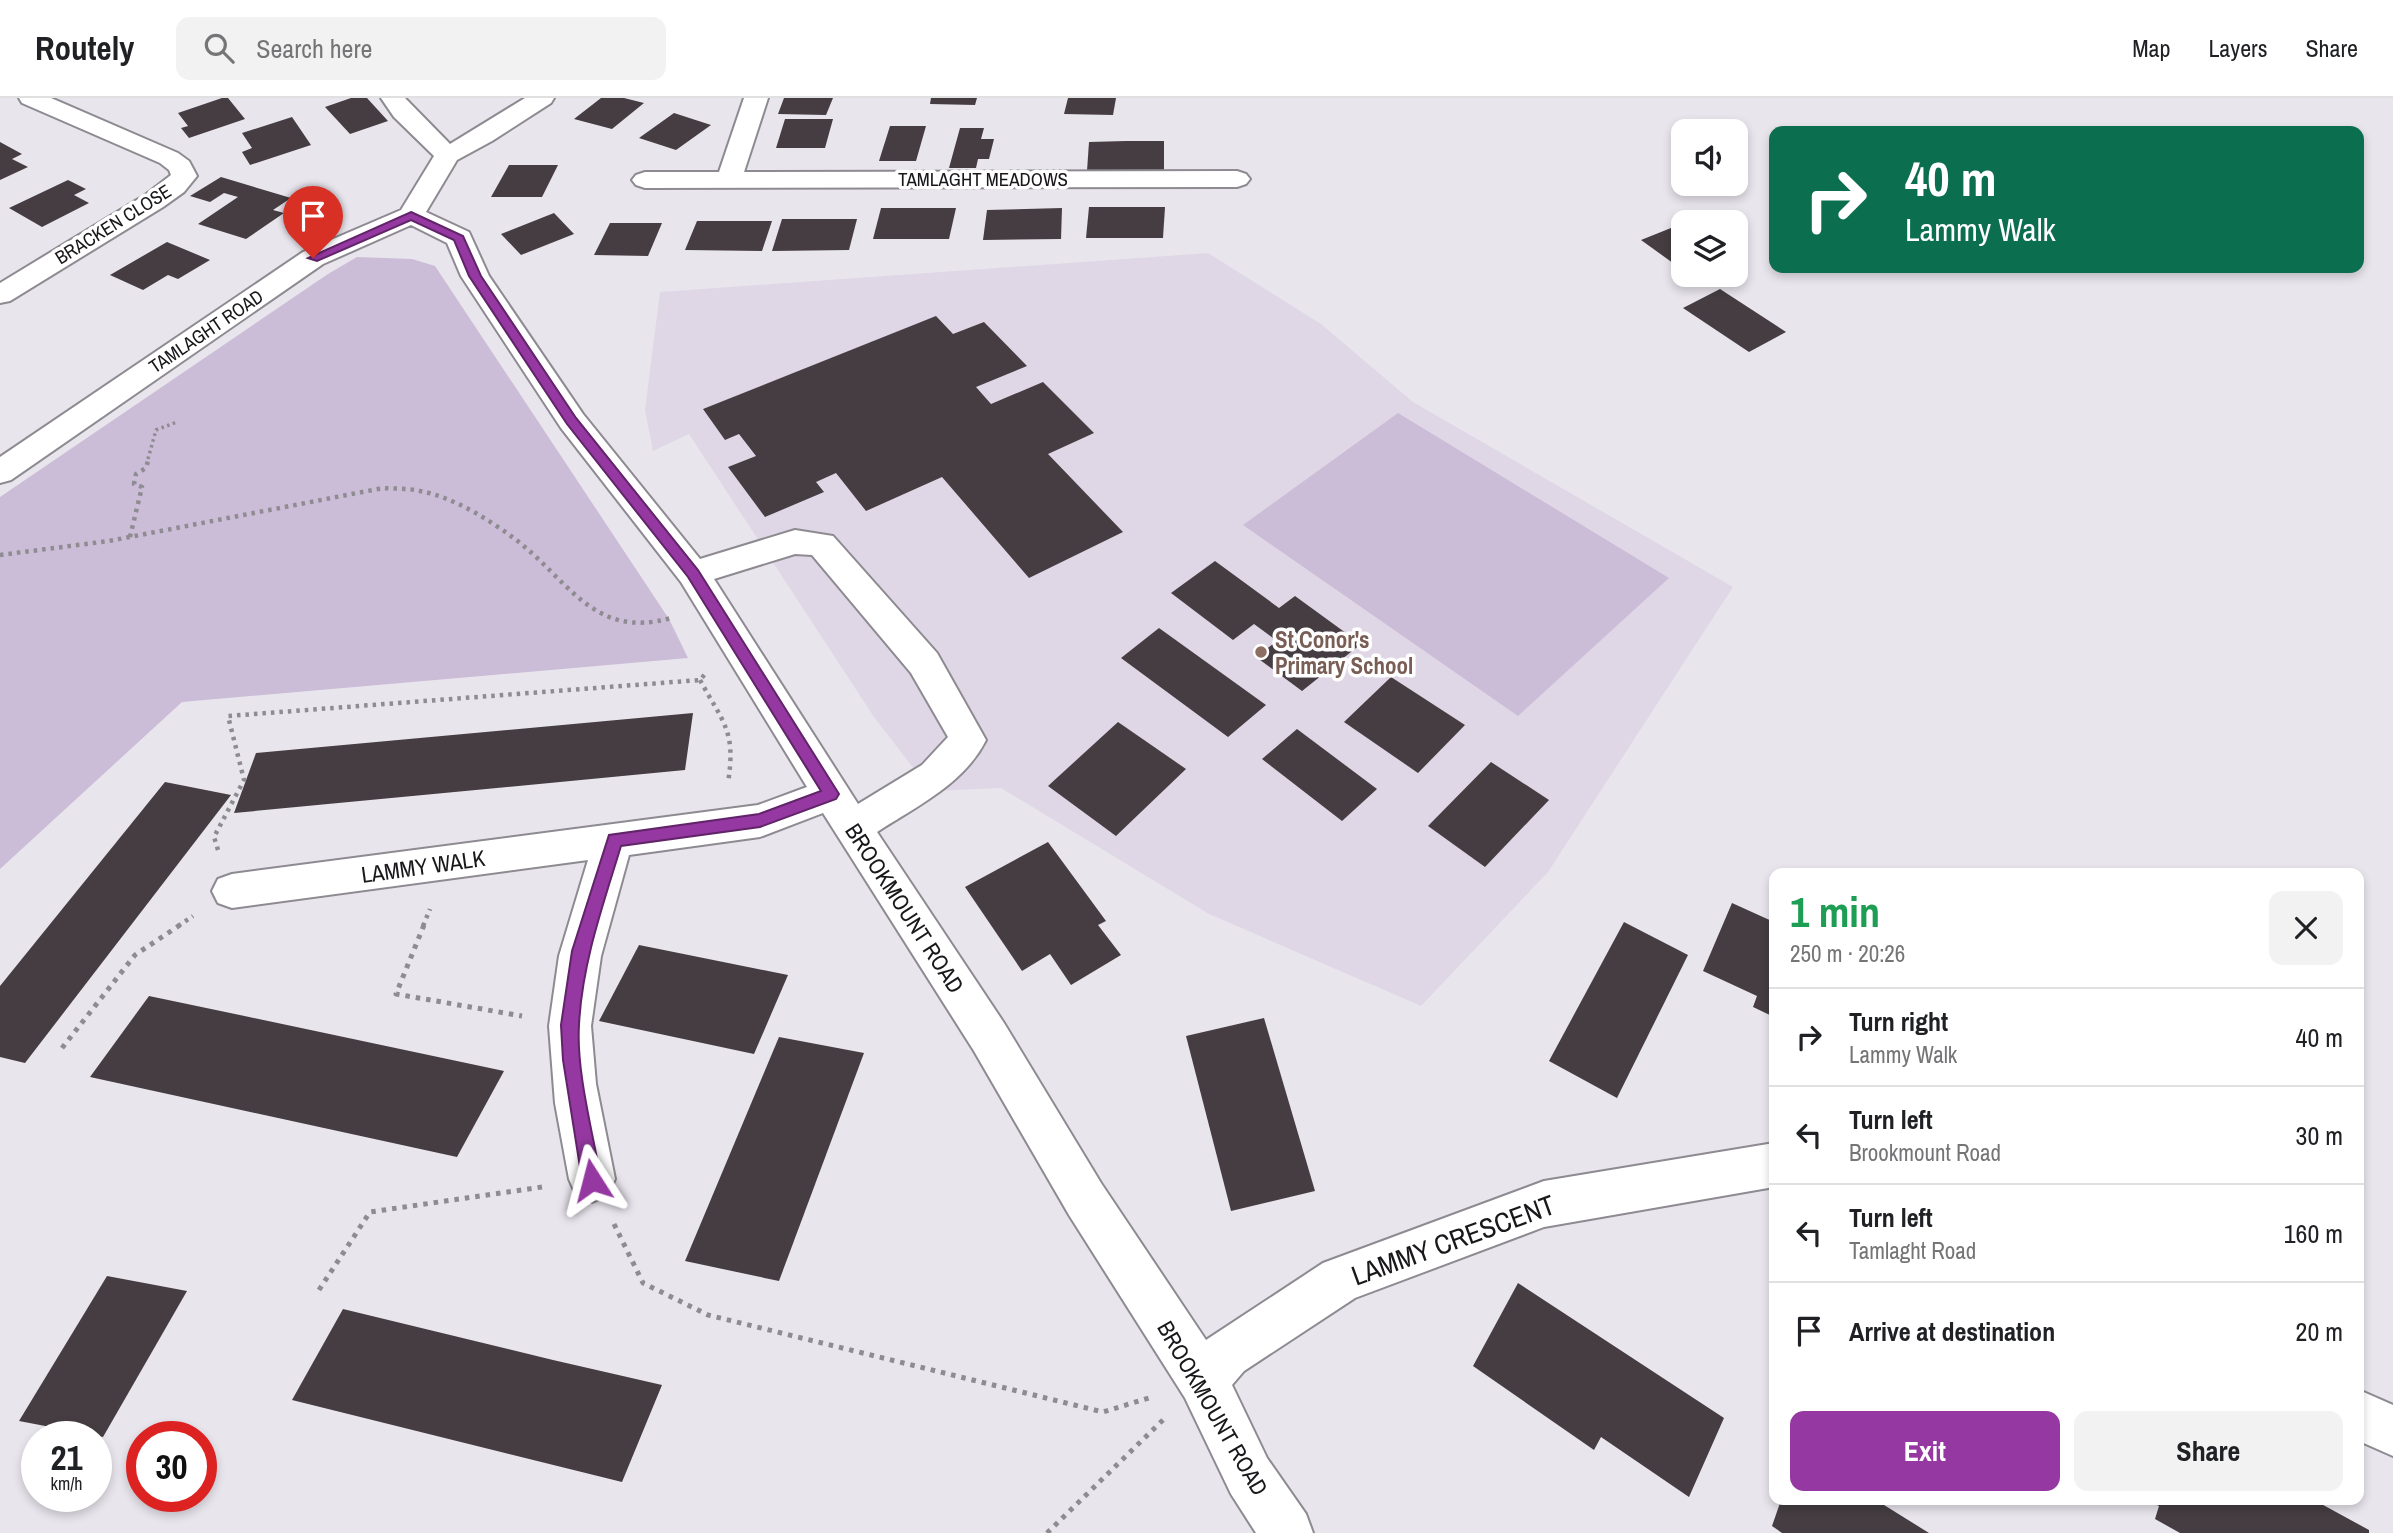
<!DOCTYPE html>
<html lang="en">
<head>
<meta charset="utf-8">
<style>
  :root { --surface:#fff; --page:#f2f2f2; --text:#202124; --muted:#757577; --line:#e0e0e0; --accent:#9538a1 }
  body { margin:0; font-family:"Archivo Narrow",sans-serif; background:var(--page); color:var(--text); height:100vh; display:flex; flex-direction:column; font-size:26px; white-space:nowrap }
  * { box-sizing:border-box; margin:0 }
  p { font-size:23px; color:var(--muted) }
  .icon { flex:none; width:38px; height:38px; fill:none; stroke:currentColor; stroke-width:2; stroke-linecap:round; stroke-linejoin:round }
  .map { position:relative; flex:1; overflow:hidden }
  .panel { position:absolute; left:1769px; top:770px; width:595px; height:637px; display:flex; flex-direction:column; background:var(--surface); border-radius:14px; box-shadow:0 4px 10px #0003 }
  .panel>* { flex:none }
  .banner { position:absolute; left:1769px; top:28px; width:595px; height:147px; border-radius:14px; box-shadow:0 4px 10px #0003; background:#0b6e4f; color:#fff; overflow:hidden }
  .controls { position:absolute; left:1671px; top:21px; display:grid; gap:14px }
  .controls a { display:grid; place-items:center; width:77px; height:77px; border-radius:14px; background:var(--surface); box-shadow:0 4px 10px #0003; font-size:35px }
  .speed { position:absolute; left:21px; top:1323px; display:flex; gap:14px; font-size:35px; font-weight:700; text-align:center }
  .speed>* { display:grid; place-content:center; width:91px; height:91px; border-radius:50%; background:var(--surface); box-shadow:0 4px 10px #0003; line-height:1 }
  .speed small { font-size:18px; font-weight:400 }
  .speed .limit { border:10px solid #d22; background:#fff; color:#111 }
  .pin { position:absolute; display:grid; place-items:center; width:60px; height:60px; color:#fff; margin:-72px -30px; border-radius:50% 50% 50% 0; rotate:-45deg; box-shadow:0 0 7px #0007 }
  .pin .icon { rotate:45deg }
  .me { position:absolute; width:77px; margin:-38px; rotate:351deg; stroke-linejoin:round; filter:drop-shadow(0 0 5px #0008) }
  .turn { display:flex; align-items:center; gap:24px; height:147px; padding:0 21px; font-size:32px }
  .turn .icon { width:91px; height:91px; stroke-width:2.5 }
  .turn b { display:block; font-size:49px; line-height:60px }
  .round { display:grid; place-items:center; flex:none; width:74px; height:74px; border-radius:14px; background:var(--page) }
  .summary { display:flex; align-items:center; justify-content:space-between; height:119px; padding:0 21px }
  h1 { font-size:42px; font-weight:700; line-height:52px; color:#1e9e55 }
  .action { display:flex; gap:14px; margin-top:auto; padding:14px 21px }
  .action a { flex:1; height:80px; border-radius:14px; background:var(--accent); color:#fff; font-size:28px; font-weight:700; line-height:80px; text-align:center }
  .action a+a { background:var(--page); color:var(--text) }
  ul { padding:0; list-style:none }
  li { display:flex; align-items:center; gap:21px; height:98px; padding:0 21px; border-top:2px solid var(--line) }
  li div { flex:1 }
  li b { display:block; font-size:26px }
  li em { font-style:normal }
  header { display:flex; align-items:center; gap:42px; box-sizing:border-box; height:98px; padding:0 35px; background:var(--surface); border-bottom:2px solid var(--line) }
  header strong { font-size:33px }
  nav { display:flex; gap:38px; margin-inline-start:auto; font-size:24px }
  .search { width:490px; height:63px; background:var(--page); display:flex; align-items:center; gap:18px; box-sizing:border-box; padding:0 24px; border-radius:14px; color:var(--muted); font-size:26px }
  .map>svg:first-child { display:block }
</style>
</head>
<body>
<header>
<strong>Routely</strong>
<div class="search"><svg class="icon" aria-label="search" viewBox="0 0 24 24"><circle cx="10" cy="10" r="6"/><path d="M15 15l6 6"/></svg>Search here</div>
<nav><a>Map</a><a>Layers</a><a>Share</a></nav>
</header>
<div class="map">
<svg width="2393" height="1435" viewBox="0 0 2393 1435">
  <rect width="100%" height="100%" fill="#e9e5ed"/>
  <!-- built -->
  <polygon fill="#dfd7e6" points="1208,155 1321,226 1413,304 1733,489 1548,774 1421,908 1209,816 1001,690 931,693 874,619 689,336 653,353 645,312 660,194"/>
  <!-- green -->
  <g fill="#cbbcd7">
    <polygon points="357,159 412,161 435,168 669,521 688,560 182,604 0,771 0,399 328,176"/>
    <polygon points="1398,315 1669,480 1518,618 1243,427"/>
  </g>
  <!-- building -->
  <g fill="#453d41">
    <polygon points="222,0 228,0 245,21 189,40 181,30 188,28 178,15"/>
    <polygon points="351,0 367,0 388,23 350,36 325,9"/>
    <polygon points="601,0 624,0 644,5 612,31 574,21"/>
    <polygon points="784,0 833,0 826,17 778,16"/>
    <polygon points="931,0 977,0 975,7 930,6"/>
    <polygon points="1068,0 1116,0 1113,17 1064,16"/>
    <polygon points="674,15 711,27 676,52 639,40"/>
    <polygon points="292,19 311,47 250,67 242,54 252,50 242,35"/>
    <polygon points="785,21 833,21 825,50 776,50"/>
    <polygon points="890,28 926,28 916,63 879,63"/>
    <polygon points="960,30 984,30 981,41 994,41 989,61 978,61 976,70 949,70"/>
    <polygon points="1126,43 1164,43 1164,72 1087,73 1089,44"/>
    <polygon points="0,44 22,56 12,61 28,69 0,82"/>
    <polygon points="509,67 558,67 542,99 491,99"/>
    <polygon points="221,79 291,100 273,112 284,115 246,141 198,126 238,99 224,95 210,104 190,98"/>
    <polygon points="68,82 86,91 74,97 89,105 42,129 9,110"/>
    <polygon points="1089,109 1165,109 1163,140 1086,140"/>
    <polygon points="881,110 956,110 949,141 873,141"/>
    <polygon points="1062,110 1061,141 983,142 987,112"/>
    <polygon points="554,115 574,136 521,157 501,136"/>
    <polygon points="782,121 857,121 849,152 772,153"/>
    <polygon points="697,123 772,123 762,153 685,152"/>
    <polygon points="610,125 662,125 648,158 594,157"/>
    <polygon points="1676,128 1684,134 1684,173 1641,142"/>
    <polygon points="167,144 210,162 178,181 168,177 143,192 110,177"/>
    <polygon points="1689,177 1729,177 1703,187"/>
    <polygon points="1720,191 1786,234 1749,254 1683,210"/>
    <polygon points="936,218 953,236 984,224 1027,268 976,289 991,306 1043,284 1094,335 1048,356 1123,434 1029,480 942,379 866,413 836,375 816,384 824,394 765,419 728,369 756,358 739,336 725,342 703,311"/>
    <polygon points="1215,463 1279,510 1295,498 1361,546 1302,593 1256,559 1277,543 1254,526 1233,542 1171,495"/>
    <polygon points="1159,530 1266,607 1228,639 1121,560"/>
    <polygon points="1391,579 1465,627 1418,675 1344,624"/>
    <polygon points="693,615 685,672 234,715 256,655"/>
    <polygon points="1118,624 1186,671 1116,738 1048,688"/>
    <polygon points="1297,631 1377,691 1342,723 1262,661"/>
    <polygon points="1491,664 1549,702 1485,769 1428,728"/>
    <polygon points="165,684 231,697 25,965 0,959 0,888"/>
    <polygon points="1048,744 1106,823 1098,827 1121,857 1071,887 1050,856 1022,873 965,789"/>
    <polygon points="1732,805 1774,824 1774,919 1753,909 1757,898 1703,873"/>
    <polygon points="1624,824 1688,857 1617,1000 1549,963"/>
    <polygon points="639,847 788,877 754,956 599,923"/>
    <polygon points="149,898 235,916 504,973 457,1059 90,979"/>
    <polygon points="1264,920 1315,1093 1231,1113 1186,938"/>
    <polygon points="779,939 864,955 779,1183 685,1163"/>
    <polygon points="107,1178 187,1193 103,1339 19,1323"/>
    <polygon points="1518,1185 1724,1320 1689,1399 1601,1339 1594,1352 1473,1268"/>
    <polygon points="343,1211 553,1262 662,1287 622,1384 292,1302"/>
    <polygon points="1781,1402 1876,1402 1929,1435 1782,1435 1772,1428"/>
    <polygon points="2147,1402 2314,1402 2369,1432 2369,1435 2180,1435 2155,1421 2159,1408"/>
  </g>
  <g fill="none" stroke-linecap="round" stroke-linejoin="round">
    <defs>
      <g id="minor">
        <polygon points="19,0 51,0 178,55 189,63 197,78 184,94 163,109 10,203 0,205 0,185 145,97 171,77 169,72 160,65 22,5"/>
        <path d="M381,0h24l45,46 75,-46h29l-3,5 -59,38 -35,19 -31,52 43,20 20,44 94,138 117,145 95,-29 38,6 104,117 49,87c-22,44 -69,66 -109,92l127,191 97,160 105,157 117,-77 221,-82 230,-38v44l-230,40 -189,71 -111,73 -12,14 35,73 39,56 7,19h-57l-25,-39 -46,-96 -116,-183 -95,-164 -151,-238 -63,24 -131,18 -28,101 -10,70 5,58 19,95 -7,16 -16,7 -16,-7 -7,-16 -14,-76 -6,-77 10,-70 29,-96 -356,48 -14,-5 -6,-12 6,-12 14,-5 526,-69 49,-18 -126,-205 -120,-154 -100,-152 -14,-33 -36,-18 -88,39 -312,216 -11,3v-26l303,-205 98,-42 33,-54 -40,-39zM795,456l17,1 99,118 37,64 -26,28 -64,39 -144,-225z"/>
        <polygon points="744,0 768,0 744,74 1237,73 1246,76 1250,81 1246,86 1237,89 645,90 636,87 632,82 636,77 645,74 719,74"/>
        <polygon points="2359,1292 2393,1307 2393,1358 2359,1343"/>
      </g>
    </defs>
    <!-- minor casing -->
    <use href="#minor" stroke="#8e8a91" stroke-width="4"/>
    <!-- path-far2 -->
    <polyline stroke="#8e8b91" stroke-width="3.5" stroke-dasharray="2.5 3.5" stroke-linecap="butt" points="148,361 156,332 177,324"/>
    <!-- path-far1 -->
    <g stroke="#8e8b91" stroke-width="4.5" stroke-dasharray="3.5 5" stroke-linecap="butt">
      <polyline points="130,439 142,389 134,386 136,376 146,370 149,359"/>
      <path d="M0,457l109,-14 274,-53c12,1 25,0 37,3 33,6 68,28 95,48 54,41 78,101 156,79"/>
      <path d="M700,582c24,44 36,51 28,103"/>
      <polyline points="218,752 214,739 244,682 228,618 700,582 705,576"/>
      <polyline points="178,828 193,818"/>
      <polyline points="423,828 430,811"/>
    </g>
    <!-- path -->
    <g stroke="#8e8b91" stroke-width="5" stroke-dasharray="4.5 6" stroke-linecap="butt">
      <polyline points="424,827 396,896 522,918"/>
      <polyline points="62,950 135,857 180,827"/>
      <polyline points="614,1126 643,1185 708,1217 1103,1314 1152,1299"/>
      <polyline points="319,1192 370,1114 542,1089"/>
      <polyline points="1047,1435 1165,1320"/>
    </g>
    <!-- minor -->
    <use href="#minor" fill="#fff" fill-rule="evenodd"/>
  </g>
  <!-- route -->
  <path fill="#9538a1" stroke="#612469" stroke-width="2" d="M411,114l52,24 18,40 95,142 122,152 141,224 -3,5 -76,28 -139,19c-18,59 -39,117 -42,179 -3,46 14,108 22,155l-3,6 -6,3 -7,-3 -3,-6 -19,-120 -2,-35 11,-74 37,-116 150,-21 62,-23 -133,-214 -121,-153 -98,-148 -15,-36 -43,-20 -94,41 -9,-3z"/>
  <!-- markers -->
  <circle fill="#8d6e63" stroke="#fff" stroke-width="2.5" cx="1261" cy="554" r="7"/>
  <g text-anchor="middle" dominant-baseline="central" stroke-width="7" stroke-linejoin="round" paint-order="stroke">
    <!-- far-street labels -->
    <g font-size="19" fill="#19171a" stroke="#fff">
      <text x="983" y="81">TAMLAGHT MEADOWS</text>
      <text transform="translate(113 126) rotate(-32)">BRACKEN CLOSE</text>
      <text transform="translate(206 233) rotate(-34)">TAMLAGHT ROAD</text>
    </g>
    <!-- education labels -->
    <g font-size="23" font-weight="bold" fill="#785e54" stroke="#fff" text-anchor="start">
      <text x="1275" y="541">St Conor's<tspan x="1275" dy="26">Primary School</tspan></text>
    </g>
    <!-- street labels -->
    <g font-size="23" fill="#19171a" stroke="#fff">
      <text transform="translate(423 768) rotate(-8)">LAMMY WALK</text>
      <text transform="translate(905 810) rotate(57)">BROOKMOUNT ROAD</text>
      <text transform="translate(1213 1310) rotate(60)">BROOKMOUNT ROAD</text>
    </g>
    <!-- near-street labels -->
    <g font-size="28" fill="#19171a" stroke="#fff">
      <text transform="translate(1453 1142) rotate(-20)">LAMMY CRESCENT</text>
    </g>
  </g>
</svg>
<div class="controls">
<a><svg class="icon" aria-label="sound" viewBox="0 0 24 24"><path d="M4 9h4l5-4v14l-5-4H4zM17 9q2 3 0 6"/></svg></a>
<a><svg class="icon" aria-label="layers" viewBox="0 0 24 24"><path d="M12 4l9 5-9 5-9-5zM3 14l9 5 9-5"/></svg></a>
</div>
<div class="speed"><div>21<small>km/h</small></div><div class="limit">30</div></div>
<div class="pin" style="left:313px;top:160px;background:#d93025"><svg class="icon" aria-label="arrive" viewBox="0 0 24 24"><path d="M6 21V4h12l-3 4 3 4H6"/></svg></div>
<svg class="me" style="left:592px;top:1082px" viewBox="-20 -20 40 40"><path d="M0-17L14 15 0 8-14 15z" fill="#9538a1" stroke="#fff" stroke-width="4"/></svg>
<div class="banner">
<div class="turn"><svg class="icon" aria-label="right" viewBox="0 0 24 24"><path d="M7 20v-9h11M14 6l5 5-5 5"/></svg><div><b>40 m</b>Lammy Walk</div></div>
</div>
<section class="panel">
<div class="summary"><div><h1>1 min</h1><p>250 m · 20:26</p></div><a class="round"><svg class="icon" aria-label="close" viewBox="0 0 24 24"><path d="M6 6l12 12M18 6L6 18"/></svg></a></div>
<ul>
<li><svg class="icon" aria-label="right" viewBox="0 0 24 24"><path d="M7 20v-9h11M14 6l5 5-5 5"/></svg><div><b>Turn right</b><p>Lammy Walk</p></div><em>40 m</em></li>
<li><svg class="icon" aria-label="left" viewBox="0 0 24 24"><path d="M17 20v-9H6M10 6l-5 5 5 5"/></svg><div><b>Turn left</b><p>Brookmount Road</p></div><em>30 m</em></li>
<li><svg class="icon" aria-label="left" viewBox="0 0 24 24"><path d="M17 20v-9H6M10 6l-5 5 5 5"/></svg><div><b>Turn left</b><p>Tamlaght Road</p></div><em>160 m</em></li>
<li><svg class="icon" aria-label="arrive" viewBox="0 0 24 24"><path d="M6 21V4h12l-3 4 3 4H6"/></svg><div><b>Arrive at destination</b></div><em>20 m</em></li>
</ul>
<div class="action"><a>Exit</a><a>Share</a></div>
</section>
</div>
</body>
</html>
